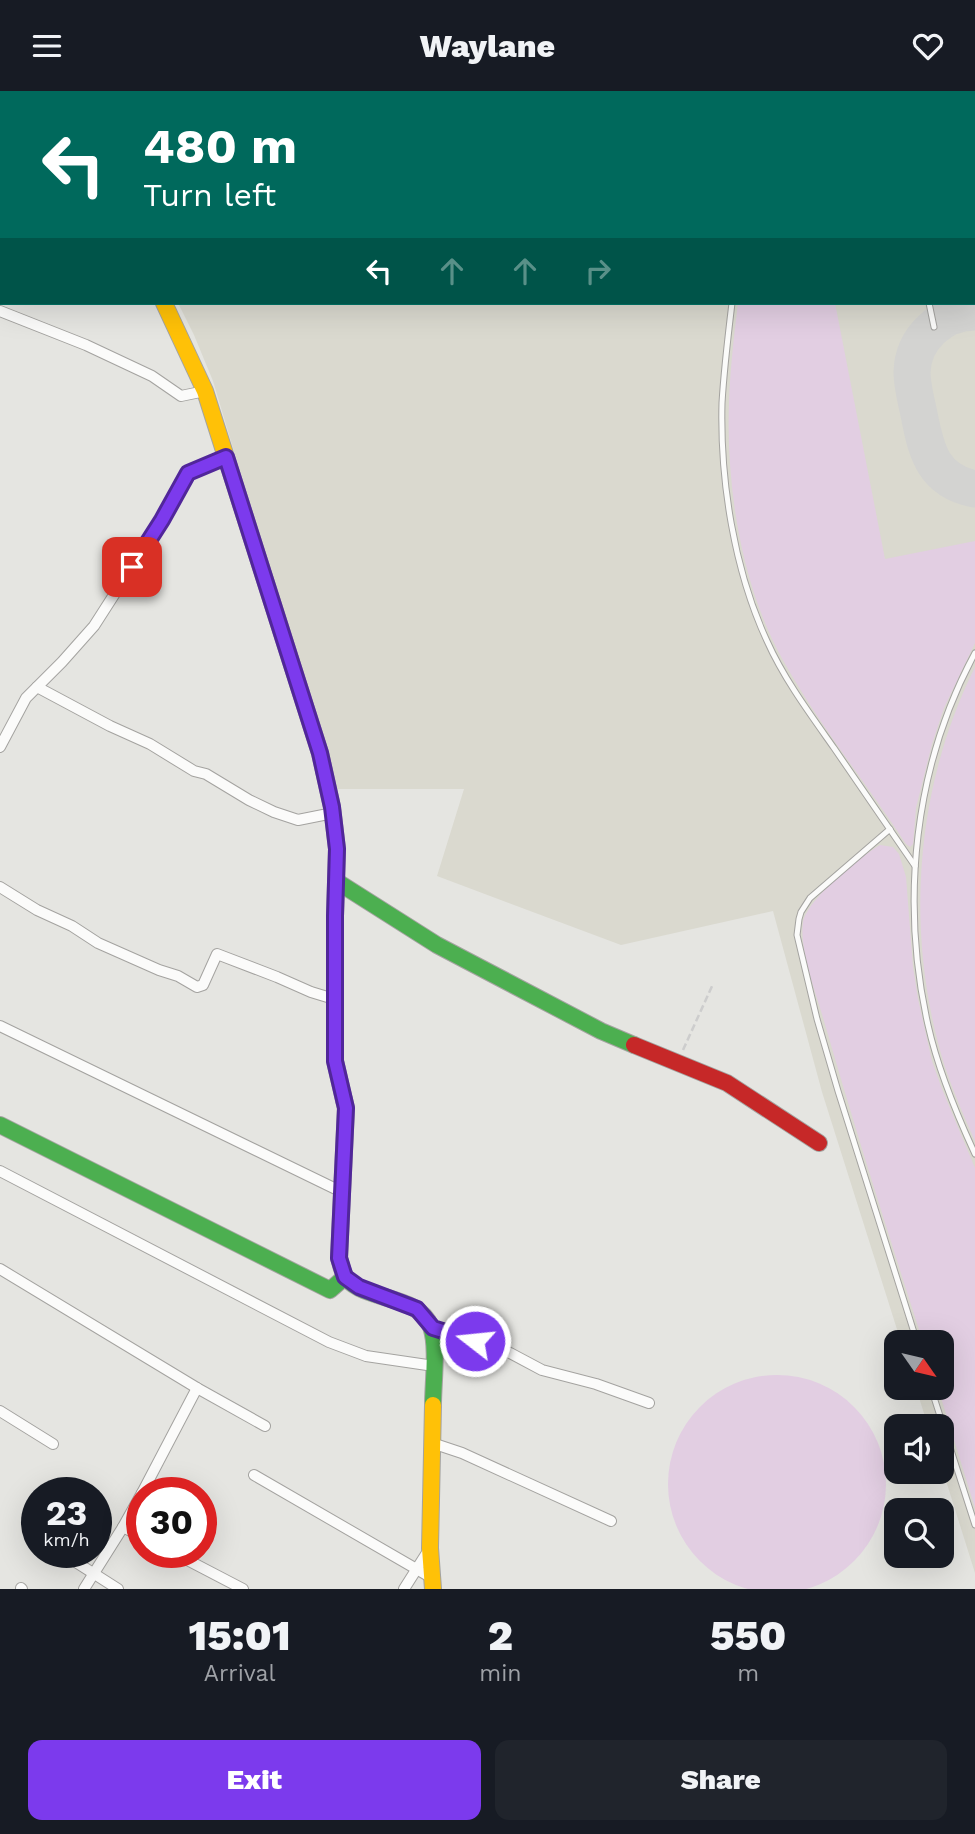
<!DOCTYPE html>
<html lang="en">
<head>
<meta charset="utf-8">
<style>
  :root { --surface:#171b24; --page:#20242c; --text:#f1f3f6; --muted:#9ea1a6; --accent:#7c3aed }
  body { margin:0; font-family:"Work Sans",sans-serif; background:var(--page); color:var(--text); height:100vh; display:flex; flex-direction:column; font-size:26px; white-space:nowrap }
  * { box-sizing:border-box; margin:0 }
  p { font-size:23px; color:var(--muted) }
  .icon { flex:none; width:38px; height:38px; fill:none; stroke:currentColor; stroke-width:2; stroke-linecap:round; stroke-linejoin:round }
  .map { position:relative; height:1498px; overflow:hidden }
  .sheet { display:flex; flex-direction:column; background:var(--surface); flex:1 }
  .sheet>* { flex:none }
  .guide { position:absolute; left:0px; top:0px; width:976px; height:214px; box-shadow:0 7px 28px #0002; background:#00695c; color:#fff; overflow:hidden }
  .needle { width:46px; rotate:124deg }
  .fabs { position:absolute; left:884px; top:1239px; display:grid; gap:14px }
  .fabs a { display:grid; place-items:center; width:70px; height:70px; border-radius:14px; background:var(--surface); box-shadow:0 7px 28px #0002; font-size:35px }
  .speed { position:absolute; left:21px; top:1386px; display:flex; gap:14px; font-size:35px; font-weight:700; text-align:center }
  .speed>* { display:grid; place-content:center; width:91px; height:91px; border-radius:50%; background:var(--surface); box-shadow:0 7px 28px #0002; line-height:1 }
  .speed small { font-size:18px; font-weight:400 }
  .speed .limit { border:10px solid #d22; background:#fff; color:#111 }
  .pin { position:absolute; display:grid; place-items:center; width:60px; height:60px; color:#fff; margin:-30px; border-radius:14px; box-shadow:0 4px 10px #0006 }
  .me { position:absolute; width:77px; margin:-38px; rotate:286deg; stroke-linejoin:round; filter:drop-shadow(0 0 5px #0008) }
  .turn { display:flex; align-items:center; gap:24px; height:147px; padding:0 28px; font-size:32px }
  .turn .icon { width:91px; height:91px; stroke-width:2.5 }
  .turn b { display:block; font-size:49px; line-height:60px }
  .lanes { display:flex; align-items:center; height:66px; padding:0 28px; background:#0003; justify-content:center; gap:35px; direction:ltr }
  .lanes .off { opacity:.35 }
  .eta { display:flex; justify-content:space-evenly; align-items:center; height:119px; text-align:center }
  .eta b { font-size:42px; font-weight:800; line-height:49px }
  .button { display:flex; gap:14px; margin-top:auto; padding:14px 28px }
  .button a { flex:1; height:80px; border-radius:14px; background:var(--accent); color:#fff; font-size:28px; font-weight:800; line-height:80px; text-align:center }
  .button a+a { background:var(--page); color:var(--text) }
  header { display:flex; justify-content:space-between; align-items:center; height:91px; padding:0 28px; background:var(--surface); font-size:32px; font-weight:800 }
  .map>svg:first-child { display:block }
</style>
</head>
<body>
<header><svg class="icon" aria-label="menu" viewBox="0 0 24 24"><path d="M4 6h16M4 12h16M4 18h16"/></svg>Waylane<svg class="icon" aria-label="heart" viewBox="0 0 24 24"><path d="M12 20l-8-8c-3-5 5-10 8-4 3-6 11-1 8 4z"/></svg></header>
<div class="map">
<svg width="975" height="1498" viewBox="0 0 975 1498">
  <rect width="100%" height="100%" fill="#e5e5e1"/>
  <!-- built -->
  <polygon fill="#dad9cf" points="129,0 975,0 975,1482 942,1377 942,1335 928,1335 916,1297 942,1297 942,1251 901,1251 822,1001 773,820 621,854 437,785 464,698 335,698 213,290 194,244 178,212 975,212 975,2 129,2"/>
  <!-- green -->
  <g fill="#e2cee2">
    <path d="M738,212h97l50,256 90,-18v102l-31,65 -12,36 -16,64 -3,36 -3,3 -4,-3c-40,-61 -86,-118 -122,-182 -42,-74 -58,-173 -55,-258 1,-34 5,-68 9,-101z"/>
    <path d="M975,576v474c-11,-24 -21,-48 -30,-74 -41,-131 -31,-277 30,-400z"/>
    <path d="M880,754l13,2 6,7 7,23 7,90 5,32 14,62 10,28 33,79v340l-37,-120h4v-46h-19c-34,-106 -68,-213 -99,-321 -7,-25 -25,-72 -21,-98 3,-23 57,-66 77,-78z"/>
    <circle cx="777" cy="1393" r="109"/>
  </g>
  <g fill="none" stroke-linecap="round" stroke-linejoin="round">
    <!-- taxiway -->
    <g stroke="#d3d3d1" stroke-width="37">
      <polyline points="408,0 408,2"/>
      <polyline points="690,0 690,2"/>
      <polyline points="841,0 841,2"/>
      <polyline points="296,2 298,0"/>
      <polyline points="887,2 896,0"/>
      <path d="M975,221c-33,0 -62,26 -63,60 0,14 4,28 7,42 7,37 14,67 56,75"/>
    </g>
    <defs>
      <g id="lane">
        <polyline points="910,0 910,2"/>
        <path d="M732,212c-4,33 -8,66 -10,100 -2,77 12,167 45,238 17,38 43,73 67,107 27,39 54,79 81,118"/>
        <polyline points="929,212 934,236"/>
        <path d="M975,562c-61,113 -75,248 -47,372 10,45 28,88 47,129"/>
        <polyline points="890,738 810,807 801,821 799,828 797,844 817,928 838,1000 917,1251"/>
        <polyline points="931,1297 975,1434"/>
      </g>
      <g id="street">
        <polyline points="118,0 119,2"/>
        <polyline points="65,2 67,0"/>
        <polyline points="0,6 2,7"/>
        <polyline points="0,95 2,92"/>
        <polyline points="0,220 86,254 152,285 181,305 205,300"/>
        <polyline points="37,596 110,635 150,653 194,680 206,683 249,709 274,721 298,729 333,722"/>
        <polyline points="0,656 26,607 62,571 94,535 162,429 188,382 226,366"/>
        <polyline points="0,796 37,819 72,835 98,852 159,879 178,885 197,896 203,894 217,863 277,886 311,901 334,908"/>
        <polyline points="0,935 342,1101"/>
        <polyline points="0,1080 329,1251 366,1265 434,1275"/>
        <polyline points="0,1178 197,1297 265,1335"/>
        <polyline points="433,1237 510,1262 542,1279 596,1293 649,1312"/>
        <polyline points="0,1320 53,1353"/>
        <polyline points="432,1352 462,1362 611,1430"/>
        <polyline points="254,1384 432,1487"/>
        <polyline points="142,1402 197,1297"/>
        <polyline points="123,1436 142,1402"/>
        <polyline points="60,1461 118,1498"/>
        <polyline points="172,1461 243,1498"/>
        <polyline points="21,1497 22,1498"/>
        <polyline points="84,1498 123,1436 142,1446"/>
        <polyline points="404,1498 430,1457"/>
      </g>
      <g id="fast">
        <polyline points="336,790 437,854 601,940 634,954"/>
        <path d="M344,1009l2,8 -7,150c2,6 3,15 8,21 21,23 71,15 84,48 7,19 2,57 2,78"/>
        <polyline points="0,1034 330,1199 345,1186"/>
      </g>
      <g id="slow">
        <polyline points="164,212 205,300 320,662 324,680"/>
        <polyline points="433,1314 430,1457 433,1498"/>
      </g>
      <g id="jam">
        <polyline points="324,680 332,716 337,758 335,825 335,970 344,1009"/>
        <polyline points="634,954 727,992 819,1052"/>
      </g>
    </defs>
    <!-- lane casing -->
    <use href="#lane" stroke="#a4a3a0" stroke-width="7"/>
    <!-- street casing -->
    <use href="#street" stroke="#a4a3a0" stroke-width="12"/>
    <!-- fast casing -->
    <use href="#fast" stroke="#a4a3a0" stroke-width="18"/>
    <!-- slow casing -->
    <use href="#slow" stroke="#a4a3a0" stroke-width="18"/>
    <!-- jam casing -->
    <use href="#jam" stroke="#a4a3a0" stroke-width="18"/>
    <!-- path -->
    <polyline stroke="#cdcdcd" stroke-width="2.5" stroke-dasharray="7 3.5" stroke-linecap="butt" points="683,959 713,893"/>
    <!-- lane -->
    <use href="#lane" stroke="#fbfbfa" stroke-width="5"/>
    <!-- street -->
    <use href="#street" stroke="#fbfbfa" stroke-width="10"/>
    <!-- fast -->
    <use href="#fast" stroke="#4caf50" stroke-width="16"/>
    <!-- slow -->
    <use href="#slow" stroke="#ffc107" stroke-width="16"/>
    <!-- jam -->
    <use href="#jam" stroke="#c62828" stroke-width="16"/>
  </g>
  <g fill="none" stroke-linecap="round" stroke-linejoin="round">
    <defs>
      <polyline id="route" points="132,476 162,429 188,382 226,366 320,662 332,716 337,758 335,825 335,970 346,1017 339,1167 345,1186 359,1196 417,1218 433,1237 475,1250"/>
    </defs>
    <!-- route casing -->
    <use href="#route" stroke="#51269a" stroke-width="18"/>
    <!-- route -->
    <use href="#route" stroke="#7c3aed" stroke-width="12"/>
  </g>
</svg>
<div class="fabs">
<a><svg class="needle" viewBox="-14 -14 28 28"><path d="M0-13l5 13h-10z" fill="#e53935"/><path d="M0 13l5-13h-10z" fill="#9ea1a6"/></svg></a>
<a><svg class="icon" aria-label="sound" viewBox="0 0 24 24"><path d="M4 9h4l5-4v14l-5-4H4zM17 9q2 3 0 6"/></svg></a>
<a><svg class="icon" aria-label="search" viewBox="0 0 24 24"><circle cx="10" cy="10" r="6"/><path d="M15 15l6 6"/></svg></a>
</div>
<div class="speed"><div>23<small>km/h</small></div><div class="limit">30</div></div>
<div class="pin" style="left:132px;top:476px;background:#d93025"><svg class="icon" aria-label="arrive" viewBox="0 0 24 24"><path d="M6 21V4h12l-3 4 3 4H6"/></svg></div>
<svg class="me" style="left:475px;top:1250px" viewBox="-20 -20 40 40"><circle r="17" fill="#7c3aed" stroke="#fff" stroke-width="3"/><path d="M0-11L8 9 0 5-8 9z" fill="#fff"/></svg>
<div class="guide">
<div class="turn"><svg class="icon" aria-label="left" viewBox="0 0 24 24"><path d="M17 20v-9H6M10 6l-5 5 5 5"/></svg><div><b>480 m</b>Turn left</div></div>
<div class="lanes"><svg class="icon" aria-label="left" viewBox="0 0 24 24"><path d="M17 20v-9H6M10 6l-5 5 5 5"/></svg><svg class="icon off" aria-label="ahead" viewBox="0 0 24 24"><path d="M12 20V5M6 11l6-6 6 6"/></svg><svg class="icon off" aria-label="ahead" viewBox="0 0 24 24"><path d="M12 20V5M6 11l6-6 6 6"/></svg><svg class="icon off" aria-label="right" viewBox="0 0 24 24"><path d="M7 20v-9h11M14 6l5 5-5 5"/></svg></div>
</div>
</div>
<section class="sheet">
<div class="eta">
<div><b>15:01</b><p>Arrival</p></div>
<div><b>2</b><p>min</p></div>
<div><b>550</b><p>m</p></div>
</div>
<div class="button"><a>Exit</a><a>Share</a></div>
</section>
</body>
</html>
